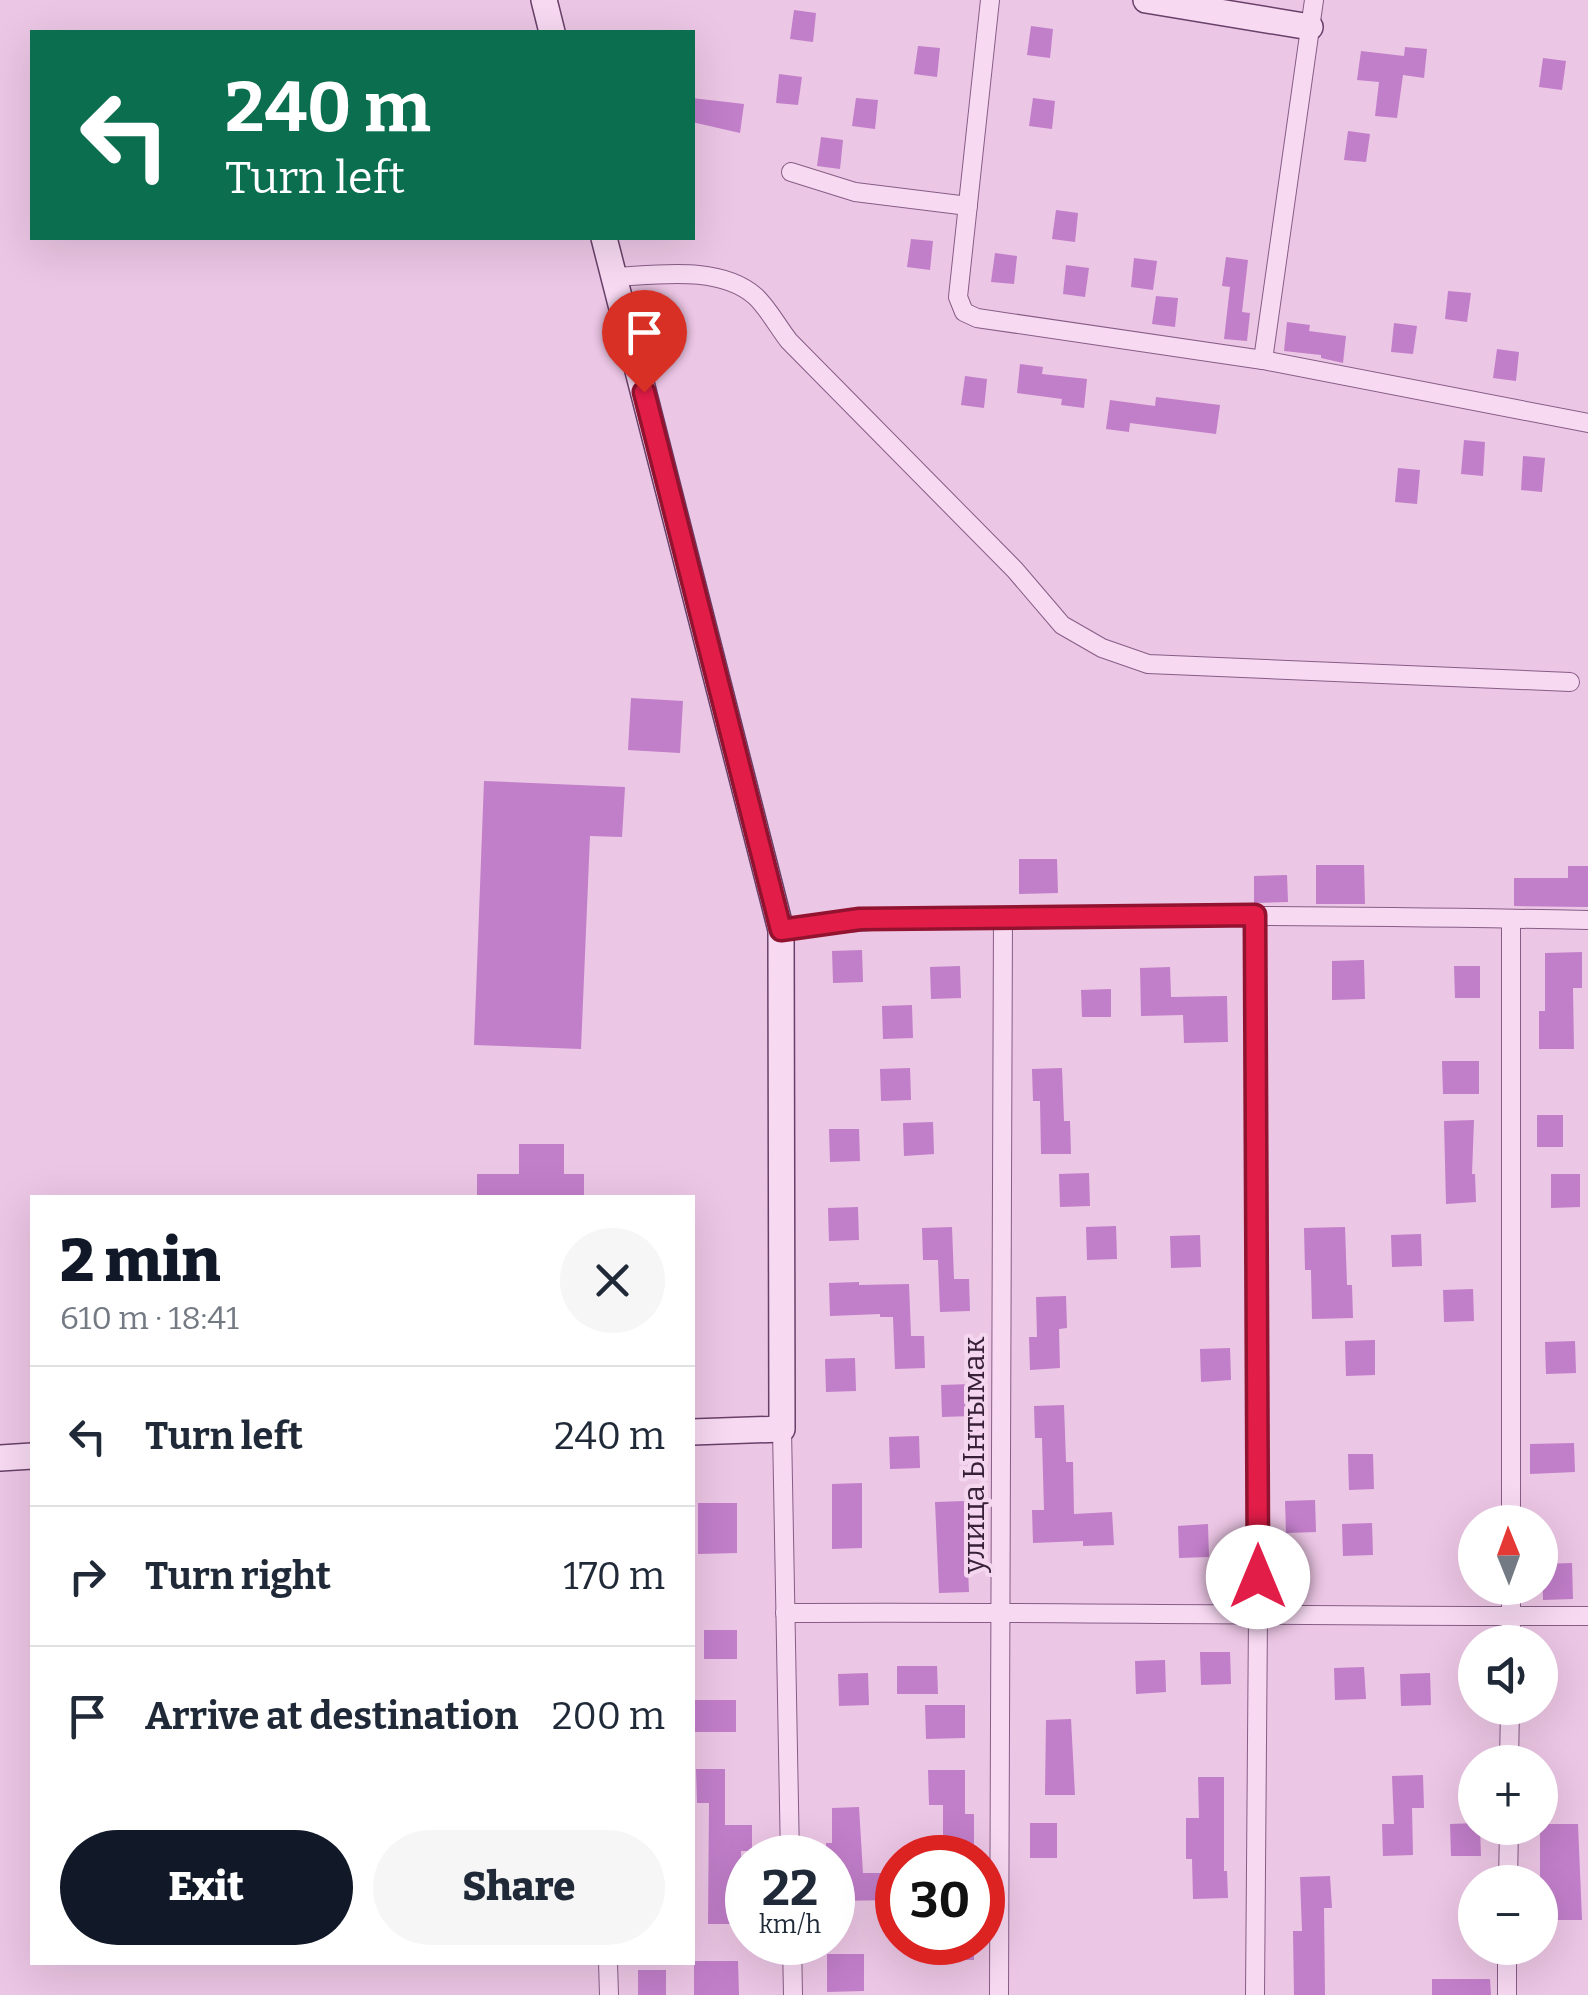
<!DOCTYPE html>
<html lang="en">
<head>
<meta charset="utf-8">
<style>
  :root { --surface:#fff; --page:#f6f6f7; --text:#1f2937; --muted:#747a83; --line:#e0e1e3; --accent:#111827 }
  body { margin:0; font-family:Bitter,serif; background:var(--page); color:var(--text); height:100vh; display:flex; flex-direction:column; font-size:38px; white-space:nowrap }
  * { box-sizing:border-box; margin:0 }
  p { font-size:32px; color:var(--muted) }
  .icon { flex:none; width:55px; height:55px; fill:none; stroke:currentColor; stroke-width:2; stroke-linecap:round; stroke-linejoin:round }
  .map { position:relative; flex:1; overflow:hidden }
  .drawer { position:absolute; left:30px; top:1195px; width:665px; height:770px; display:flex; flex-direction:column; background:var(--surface); border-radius:0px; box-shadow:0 10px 40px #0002 }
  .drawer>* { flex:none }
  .guide { position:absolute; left:30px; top:30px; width:665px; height:210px; border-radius:0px; box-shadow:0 10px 40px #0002; background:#0b6e4f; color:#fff; overflow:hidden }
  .needle { width:65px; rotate:359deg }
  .controls { position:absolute; left:1458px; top:1505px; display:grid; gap:20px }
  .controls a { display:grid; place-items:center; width:100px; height:100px; border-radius:50%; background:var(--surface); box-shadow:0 10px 40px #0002; font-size:50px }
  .speed { position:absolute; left:725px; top:1835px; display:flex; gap:20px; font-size:50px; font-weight:700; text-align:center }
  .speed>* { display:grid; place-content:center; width:130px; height:130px; border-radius:50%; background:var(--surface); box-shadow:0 10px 40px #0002; line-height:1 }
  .speed small { font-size:25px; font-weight:400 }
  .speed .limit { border:15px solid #d22; background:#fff; color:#111 }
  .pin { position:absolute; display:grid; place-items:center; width:85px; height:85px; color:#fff; margin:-102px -42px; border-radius:50% 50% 50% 0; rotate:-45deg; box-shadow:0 0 10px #0007 }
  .pin .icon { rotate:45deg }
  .me { position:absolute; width:110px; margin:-55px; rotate:0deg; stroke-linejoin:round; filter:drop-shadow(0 0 8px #0008) }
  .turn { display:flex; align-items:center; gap:35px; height:210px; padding:0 30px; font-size:45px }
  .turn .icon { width:130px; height:130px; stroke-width:2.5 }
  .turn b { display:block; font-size:70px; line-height:85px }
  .round { display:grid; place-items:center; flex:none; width:105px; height:105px; border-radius:52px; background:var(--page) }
  .head { display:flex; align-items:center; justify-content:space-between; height:170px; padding:0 30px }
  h1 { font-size:60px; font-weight:800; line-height:75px; color:var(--accent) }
  .primary-button { display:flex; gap:20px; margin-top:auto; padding:20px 30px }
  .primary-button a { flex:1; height:115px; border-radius:60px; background:var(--accent); color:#fff; font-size:40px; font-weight:800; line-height:115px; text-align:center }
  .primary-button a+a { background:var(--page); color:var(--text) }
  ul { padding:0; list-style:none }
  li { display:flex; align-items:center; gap:30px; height:140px; padding:0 30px; border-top:2px solid var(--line) }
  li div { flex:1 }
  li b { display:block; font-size:38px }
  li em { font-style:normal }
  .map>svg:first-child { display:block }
</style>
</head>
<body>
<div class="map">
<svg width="1588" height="1995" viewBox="0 0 1588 1995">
  <rect width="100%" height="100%" fill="#ecc6e5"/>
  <!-- building -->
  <g fill="#c17ec9">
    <polygon points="794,10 816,13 813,42 790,39"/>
    <polygon points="1031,26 1053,29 1050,58 1027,55"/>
    <polygon points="918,46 940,48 937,77 914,74"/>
    <polygon points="1405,47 1427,49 1424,78 1403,75 1397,118 1375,116 1379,82 1357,80 1361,51 1404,56"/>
    <polygon points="1543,58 1566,61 1562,90 1539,87"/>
    <polygon points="779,74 802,77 798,105 776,103"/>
    <polygon points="692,98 744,104 740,133 692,122"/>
    <polygon points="856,98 878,100 875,129 852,126"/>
    <polygon points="1033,98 1055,101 1052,129 1029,126"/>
    <polygon points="1348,131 1370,134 1366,162 1344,160"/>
    <polygon points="821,137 843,140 840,169 817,166"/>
    <polygon points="1056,210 1078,213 1075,242 1052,239"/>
    <polygon points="911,239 933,241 930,270 907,267"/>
    <polygon points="995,253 1017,256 1014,284 991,282"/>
    <polygon points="1226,257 1248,260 1242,312 1250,313 1247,341 1224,339 1230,287 1222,286"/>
    <polygon points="1134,258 1157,261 1153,290 1131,287"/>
    <polygon points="1066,265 1089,268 1085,297 1063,294"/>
    <polygon points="1448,291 1471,293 1467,322 1445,319"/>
    <polygon points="1156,296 1178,298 1175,327 1152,324"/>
    <polygon points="1287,322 1310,325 1309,331 1346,336 1343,363 1321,358 1321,355 1284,351"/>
    <polygon points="1394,323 1417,326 1413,354 1391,352"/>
    <polygon points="1497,349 1519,352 1516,381 1493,378"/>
    <polygon points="1020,364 1043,367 1042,374 1087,379 1084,408 1061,405 1062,399 1017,393"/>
    <polygon points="965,376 987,379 984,408 961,405"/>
    <polygon points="1156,397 1220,405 1216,434 1130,423 1129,432 1106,429 1110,400 1155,406"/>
    <polygon points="1464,440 1485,442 1483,476 1461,474"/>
    <polygon points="1523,456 1545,458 1542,492 1521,490"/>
    <polygon points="1398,468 1420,470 1417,504 1395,502"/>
    <polygon points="631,698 683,701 680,753 628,750"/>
    <polygon points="484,781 625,787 622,837 590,836 581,1049 474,1045"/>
    <polygon points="1019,859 1057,859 1058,893 1019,894"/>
    <polygon points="1316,865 1364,865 1365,904 1316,904"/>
    <polygon points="1568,866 1588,866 1588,907 1514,906 1514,878 1568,878"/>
    <polygon points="1287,875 1288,902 1254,903 1254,876"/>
    <polygon points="862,950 863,982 833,983 832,951"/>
    <polygon points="1582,952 1582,988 1573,988 1574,1049 1539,1049 1539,1011 1545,1011 1545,953"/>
    <polygon points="1364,960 1365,999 1332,1000 1332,961"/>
    <polygon points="960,966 961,998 931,999 930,967"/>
    <polygon points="1454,966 1480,966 1480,998 1455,998"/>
    <polygon points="1170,967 1171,997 1227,996 1228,1042 1184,1043 1183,1015 1141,1016 1140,968"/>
    <polygon points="1111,989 1111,1017 1082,1017 1081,990"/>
    <polygon points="912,1005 913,1038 883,1039 882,1006"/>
    <polygon points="1442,1061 1479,1061 1479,1094 1443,1094"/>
    <polygon points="910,1068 911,1100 881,1101 880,1069"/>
    <polygon points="1062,1068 1064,1121 1070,1121 1071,1154 1041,1154 1040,1101 1033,1101 1032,1069"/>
    <rect x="1537" y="1115" width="26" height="32"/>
    <polygon points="1474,1120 1472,1174 1475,1174 1476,1202 1446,1204 1444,1121"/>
    <polygon points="933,1122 934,1154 904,1156 903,1123"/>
    <polygon points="829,1129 859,1129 860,1161 830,1162"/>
    <polygon points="519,1144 564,1144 564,1174 584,1174 584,1198 477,1198 477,1174 519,1174"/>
    <polygon points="1089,1173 1090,1206 1060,1207 1059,1174"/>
    <polygon points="1551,1174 1580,1174 1580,1207 1551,1208"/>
    <polygon points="858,1207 859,1240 829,1241 828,1208"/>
    <polygon points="1116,1226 1117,1259 1087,1260 1086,1227"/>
    <polygon points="952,1227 954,1279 969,1279 970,1311 940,1312 938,1260 923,1260 922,1228"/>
    <polygon points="1345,1227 1347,1285 1352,1285 1353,1318 1312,1319 1311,1270 1305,1270 1304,1228"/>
    <polygon points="1421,1234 1422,1266 1392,1267 1391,1235"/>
    <polygon points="1200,1235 1201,1267 1171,1268 1170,1236"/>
    <polygon points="859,1282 859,1285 909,1284 911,1336 924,1336 925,1368 895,1369 893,1317 880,1317 880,1314 830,1316 829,1283"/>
    <polygon points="1473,1289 1474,1321 1444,1322 1443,1290"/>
    <polygon points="1066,1296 1067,1328 1059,1329 1060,1368 1030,1370 1029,1337 1037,1337 1036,1297"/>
    <polygon points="1375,1340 1375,1375 1346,1376 1345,1341"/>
    <polygon points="1575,1341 1576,1373 1546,1374 1545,1342"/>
    <polygon points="1230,1348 1231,1380 1201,1382 1200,1349"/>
    <polygon points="855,1358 856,1391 826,1392 825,1359"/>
    <polygon points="971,1384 972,1416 942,1417 941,1385"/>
    <polygon points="1064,1405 1066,1462 1073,1462 1074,1514 1112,1512 1114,1545 1083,1546 1083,1541 1033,1543 1032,1510 1044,1510 1042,1438 1035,1438 1034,1406"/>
    <polygon points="919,1436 920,1468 890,1469 889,1437"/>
    <polygon points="1574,1443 1575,1472 1530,1474 1530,1444"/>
    <polygon points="1348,1454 1373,1454 1374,1489 1349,1490"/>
    <polygon points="862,1483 862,1548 832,1549 832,1484"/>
    <polygon points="1315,1500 1316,1532 1286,1533 1285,1501"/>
    <polygon points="965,1501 969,1592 939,1593 935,1502"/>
    <polygon points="698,1503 737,1503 737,1553 698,1554"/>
    <polygon points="1372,1523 1373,1555 1343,1556 1342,1524"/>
    <polygon points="1208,1524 1209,1557 1179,1558 1178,1526"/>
    <polygon points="1572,1563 1573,1599 1543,1600 1542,1564"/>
    <rect x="704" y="1630" width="33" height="29"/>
    <polygon points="1200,1652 1230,1652 1231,1684 1201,1685"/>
    <polygon points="1165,1660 1166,1692 1136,1694 1135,1661"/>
    <polygon points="897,1666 937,1666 938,1694 897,1694"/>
    <polygon points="1364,1667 1366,1699 1335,1700 1334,1668"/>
    <polygon points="868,1673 869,1705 839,1706 838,1674"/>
    <polygon points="1430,1673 1431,1705 1401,1706 1400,1674"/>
    <rect x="692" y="1700" width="44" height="32"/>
    <polygon points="925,1705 965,1705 965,1738 926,1739"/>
    <polygon points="1071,1719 1075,1795 1045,1795 1046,1720"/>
    <polygon points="696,1769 725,1769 725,1825 752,1825 752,1851 741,1851 743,1924 708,1924 709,1803 697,1803"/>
    <polygon points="928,1770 965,1770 965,1814 974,1814 974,1858 943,1858 943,1805 929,1805"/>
    <polygon points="1423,1775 1424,1808 1412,1808 1413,1855 1383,1856 1382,1824 1394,1824 1392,1776"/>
    <polygon points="1198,1777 1224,1777 1224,1871 1227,1871 1228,1898 1193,1899 1192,1859 1186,1859 1186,1818 1199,1818"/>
    <polygon points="859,1807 863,1873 898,1873 898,1900 832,1901 832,1858 826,1858 826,1843 832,1843 832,1808"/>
    <rect x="1030" y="1823" width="27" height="35"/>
    <polygon points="1475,1823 1475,1828 1480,1828 1481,1856 1451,1856 1450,1824"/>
    <polygon points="1540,1824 1578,1824 1582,1920 1540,1920"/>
    <polygon points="1330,1876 1332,1908 1324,1908 1325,1995 1294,1995 1293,1931 1302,1931 1300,1877"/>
    <rect x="938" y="1942" width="36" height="18"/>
    <polygon points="827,1954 864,1954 864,1991 827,1992"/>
    <polygon points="694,1961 738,1961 739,1995 694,1995"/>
    <rect x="638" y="1970" width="28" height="25"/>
    <polygon points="1432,1979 1490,1979 1491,1995 1432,1995"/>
  </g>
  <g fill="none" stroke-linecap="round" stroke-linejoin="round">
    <defs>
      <g id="street">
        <polyline points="990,0 958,297 964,312 977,318 1263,360 1588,423"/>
        <polyline points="791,172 855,192 968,206"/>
        <path d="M614,277c44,-2 105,-12 141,19 13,12 23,31 34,45l226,229 47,55 40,23 46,16 422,18"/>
        <polyline points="1263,360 1314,0"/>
        <polyline points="1255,915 1258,1616 1255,1995"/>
        <polyline points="1511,919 1511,1522"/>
        <path d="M781,930c111,-15 222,-14 334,-14 158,-1 315,1 473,4"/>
        <polyline points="782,1429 790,1858"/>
        <path d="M785,1613c268,-2 535,4 803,3"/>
        <polyline points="1511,1642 1511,1588"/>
        <polyline points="1509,1762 1510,1708"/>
        <polyline points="1508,1882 1509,1828"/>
        <polyline points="792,1942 793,1995"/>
        <polyline points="608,1962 609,1995"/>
        <polyline points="999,1995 1003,916"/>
        <polyline points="1507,1995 1507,1948"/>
      </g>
      <g id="secondary">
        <polyline points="544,0 552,32"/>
        <polyline points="1146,0 1310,27"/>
        <polyline points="604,238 781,930 782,1429 692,1432"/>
        <polyline points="0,1458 32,1456"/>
      </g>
    </defs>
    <!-- street casing -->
    <use href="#street" stroke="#875d86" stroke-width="20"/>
    <!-- secondary casing -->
    <use href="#secondary" stroke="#684069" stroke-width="28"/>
    <!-- street -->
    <use href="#street" stroke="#f7d9f2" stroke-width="18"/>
    <!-- secondary -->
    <use href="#secondary" stroke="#f7d9f2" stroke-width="25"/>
  </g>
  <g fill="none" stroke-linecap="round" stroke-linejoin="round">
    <defs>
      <polyline id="route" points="644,392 781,930 860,919 1255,915 1258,1577"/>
    </defs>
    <!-- route casing -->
    <use href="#route" stroke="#92132f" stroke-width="25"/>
    <!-- route -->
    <use href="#route" stroke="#e11d48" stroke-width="18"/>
  </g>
  <g text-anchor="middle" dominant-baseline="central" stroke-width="8" stroke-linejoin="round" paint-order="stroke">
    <!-- street labels -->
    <g font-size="30" fill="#372038" stroke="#f4d6ee">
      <text transform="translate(974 1455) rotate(-90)">улица Ынтымак</text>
    </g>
  </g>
</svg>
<div class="controls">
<a><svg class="needle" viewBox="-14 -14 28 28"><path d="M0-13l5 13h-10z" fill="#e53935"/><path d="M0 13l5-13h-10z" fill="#747a83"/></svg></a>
<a><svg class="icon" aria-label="sound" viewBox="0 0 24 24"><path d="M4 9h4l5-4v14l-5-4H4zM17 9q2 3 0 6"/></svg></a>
<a>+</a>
<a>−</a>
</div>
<div class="speed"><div>22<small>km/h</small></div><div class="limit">30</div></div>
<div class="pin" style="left:644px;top:392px;background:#d93025"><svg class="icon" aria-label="arrive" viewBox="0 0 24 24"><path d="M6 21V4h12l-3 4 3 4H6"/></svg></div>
<svg class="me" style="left:1258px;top:1577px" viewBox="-20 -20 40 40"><circle r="19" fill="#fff"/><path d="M0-13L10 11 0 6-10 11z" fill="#e11d48"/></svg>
<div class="guide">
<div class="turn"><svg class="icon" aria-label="left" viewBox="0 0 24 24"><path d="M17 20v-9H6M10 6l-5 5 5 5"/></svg><div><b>240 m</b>Turn left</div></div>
</div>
<section class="drawer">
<div class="head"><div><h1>2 min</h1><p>610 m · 18:41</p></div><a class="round"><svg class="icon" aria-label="close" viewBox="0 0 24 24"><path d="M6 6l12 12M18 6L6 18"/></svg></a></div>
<ul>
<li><svg class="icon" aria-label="left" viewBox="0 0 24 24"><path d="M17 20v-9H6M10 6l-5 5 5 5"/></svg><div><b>Turn left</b></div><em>240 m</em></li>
<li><svg class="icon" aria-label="right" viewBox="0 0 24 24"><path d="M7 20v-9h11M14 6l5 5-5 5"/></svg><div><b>Turn right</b></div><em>170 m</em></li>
<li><svg class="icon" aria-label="arrive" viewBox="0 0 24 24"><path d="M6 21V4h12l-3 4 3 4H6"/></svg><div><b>Arrive at destination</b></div><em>200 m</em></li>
</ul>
<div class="primary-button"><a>Exit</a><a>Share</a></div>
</section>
</div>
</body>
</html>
